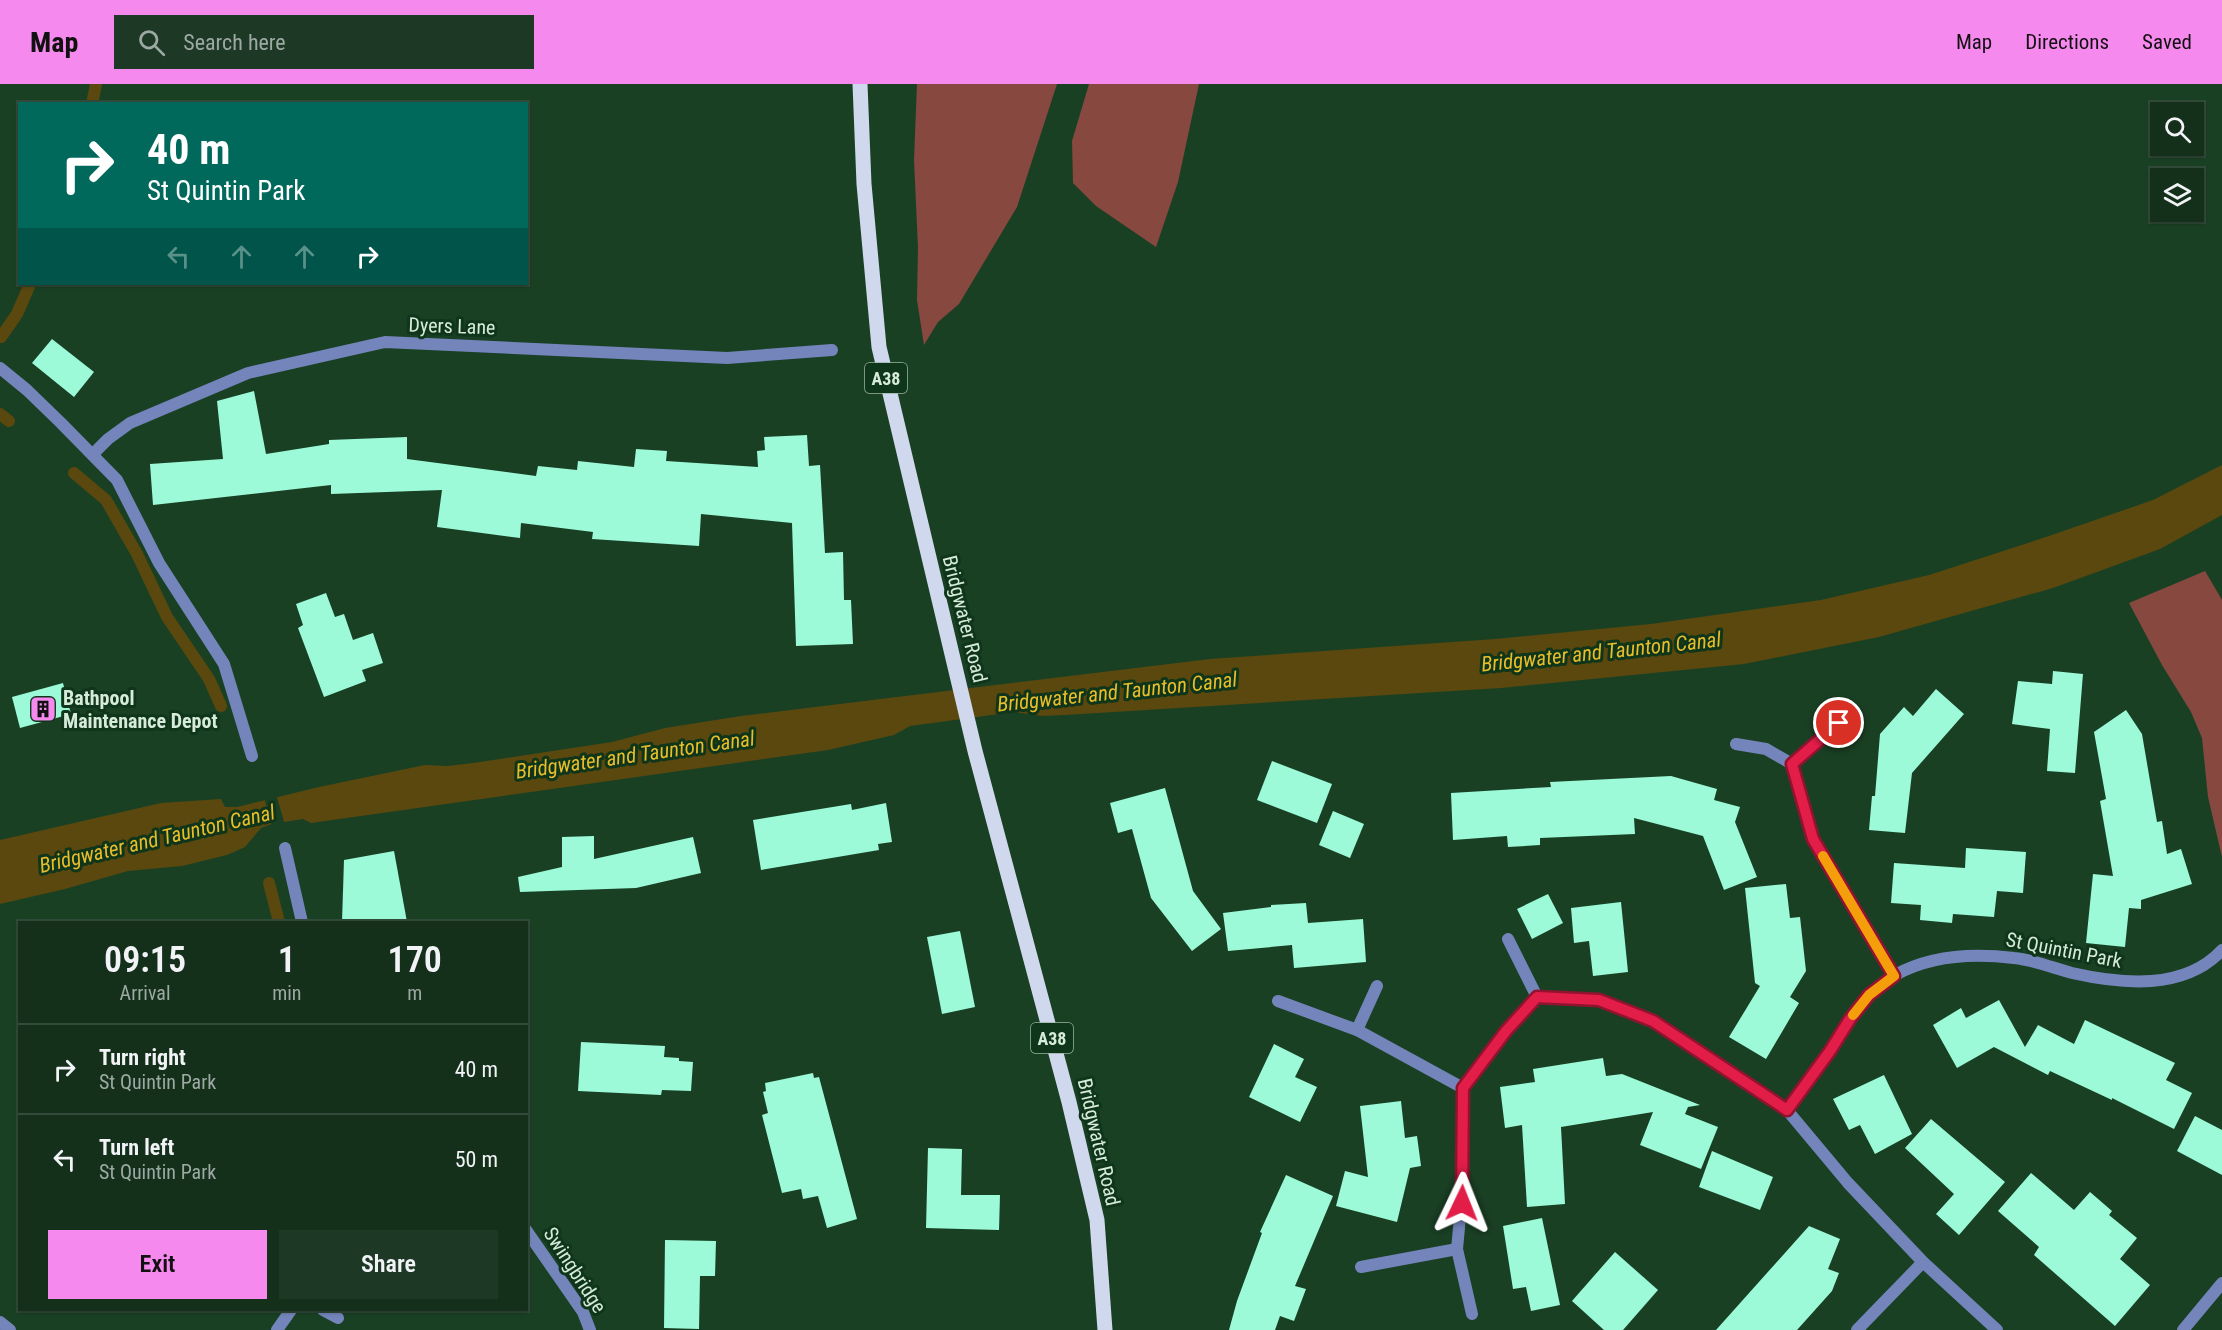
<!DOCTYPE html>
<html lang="en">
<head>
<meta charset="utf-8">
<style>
  :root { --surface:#14301b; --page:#1d3824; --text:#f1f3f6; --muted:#9da9a3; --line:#334b3a; --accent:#f689ed }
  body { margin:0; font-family:"Roboto Condensed",sans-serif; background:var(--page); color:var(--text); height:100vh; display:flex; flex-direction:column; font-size:22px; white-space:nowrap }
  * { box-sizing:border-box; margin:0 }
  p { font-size:20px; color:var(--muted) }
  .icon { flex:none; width:33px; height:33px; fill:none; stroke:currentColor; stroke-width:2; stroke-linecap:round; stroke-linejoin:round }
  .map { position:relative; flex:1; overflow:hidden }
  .side { position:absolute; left:18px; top:837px; width:510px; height:390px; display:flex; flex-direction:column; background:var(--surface); border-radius:0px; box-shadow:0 2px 4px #0004,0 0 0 2px var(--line) }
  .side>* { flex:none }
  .guide { position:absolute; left:18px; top:18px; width:510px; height:183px; border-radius:0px; box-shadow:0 2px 4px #0004,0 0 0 2px var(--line); background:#00695c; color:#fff; overflow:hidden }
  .buttons { position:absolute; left:2150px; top:18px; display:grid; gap:12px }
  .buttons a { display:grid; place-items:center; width:54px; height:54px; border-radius:0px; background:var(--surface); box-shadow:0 2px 4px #0004,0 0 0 2px var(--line); font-size:30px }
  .pin { position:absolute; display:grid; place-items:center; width:51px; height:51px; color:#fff; margin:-26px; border:3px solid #fff; border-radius:50%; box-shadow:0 2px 6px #0007 }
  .me { position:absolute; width:66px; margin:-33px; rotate:2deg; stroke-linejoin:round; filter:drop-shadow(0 0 4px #0008) }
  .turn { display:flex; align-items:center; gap:21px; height:126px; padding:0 30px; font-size:27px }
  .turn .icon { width:78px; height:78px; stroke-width:2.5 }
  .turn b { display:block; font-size:42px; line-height:51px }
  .lanes { display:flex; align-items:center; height:57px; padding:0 30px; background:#0003; justify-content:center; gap:30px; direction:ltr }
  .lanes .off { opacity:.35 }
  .eta { display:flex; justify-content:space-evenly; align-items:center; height:102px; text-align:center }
  .eta b { font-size:36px; font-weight:600; line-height:42px }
  .primary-button { display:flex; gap:12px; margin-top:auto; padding:12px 30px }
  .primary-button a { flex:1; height:69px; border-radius:0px; background:var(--accent); color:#111; font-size:24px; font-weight:600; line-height:69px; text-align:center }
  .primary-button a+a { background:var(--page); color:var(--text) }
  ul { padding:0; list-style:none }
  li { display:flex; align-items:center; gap:18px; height:90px; padding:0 30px; border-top:2px solid var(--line) }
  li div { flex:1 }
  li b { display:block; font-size:22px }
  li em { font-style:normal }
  header { display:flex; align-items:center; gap:36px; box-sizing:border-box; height:84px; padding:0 30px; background:var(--accent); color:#111 }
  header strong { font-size:28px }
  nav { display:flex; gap:33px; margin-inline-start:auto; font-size:21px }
  .search { width:420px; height:54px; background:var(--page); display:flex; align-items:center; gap:15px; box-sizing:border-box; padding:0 21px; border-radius:0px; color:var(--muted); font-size:22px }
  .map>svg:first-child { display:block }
</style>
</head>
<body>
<header>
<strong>Map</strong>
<div class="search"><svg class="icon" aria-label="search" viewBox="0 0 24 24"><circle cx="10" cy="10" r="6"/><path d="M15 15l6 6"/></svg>Search here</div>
<nav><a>Map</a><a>Directions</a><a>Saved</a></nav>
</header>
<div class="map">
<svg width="2222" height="1246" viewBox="0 0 2222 1246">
  <rect width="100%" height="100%" fill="#1a4024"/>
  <!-- green -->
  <g fill="#86483f">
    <polygon points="917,0 1057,0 1017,123 959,220 938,238 924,261 917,216 918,164 914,76"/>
    <polygon points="1089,0 1199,0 1178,98 1156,163 1096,122 1073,99 1072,57"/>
    <polygon points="2205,487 2222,516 2222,773 2208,713 2202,654 2191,628 2162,581 2129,519"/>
  </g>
  <!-- water -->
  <polygon fill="#5a480e" points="2222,381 2222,431 2160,465 2053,504 1879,553 1744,580 1501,604 1065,631 1042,632 1014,628 910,642 894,651 828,666 311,739 303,735 272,740 261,744 245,763 227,771 182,782 128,787 65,805 0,820 0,756 161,719 221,715 225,723 237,723 319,703 425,681 447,682 473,679 612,658 665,644 741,632 1210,575 1495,555 1651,540 1821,516 1929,491 2046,453 2153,416"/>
  <!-- pier -->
  <polygon fill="#1a4024" points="276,710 285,741 272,743 264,713"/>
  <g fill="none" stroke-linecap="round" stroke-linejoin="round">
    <!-- stream -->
    <g stroke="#5a480e" stroke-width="12">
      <polyline points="92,20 96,0"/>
      <polyline points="1,253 17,230 30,200"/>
      <polyline points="0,330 9,337"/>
      <polyline points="74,389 106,416 137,470 167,533 209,595 221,622"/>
      <polyline points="269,799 279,838"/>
    </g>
  </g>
  <!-- building -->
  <g fill="#9cfad9">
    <polygon points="52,255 94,288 74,313 32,279"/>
    <polygon points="254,307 266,370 329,360 329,356 407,353 407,375 536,392 538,382 577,386 578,377 634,383 636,365 667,367 666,377 758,383 757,367 765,366 764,353 807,351 809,382 820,381 825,469 843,468 844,516 851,516 853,560 796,562 792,439 701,430 699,462 592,455 593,448 521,439 520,454 437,443 442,406 331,410 331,401 153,421 150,380 223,375 217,317"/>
    <polygon points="326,509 335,533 344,530 353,556 373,549 383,579 362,586 366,597 324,613 298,544 303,541 296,520"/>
    <polygon points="2053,587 2083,590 2075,689 2047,687 2050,645 2012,640 2018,597 2052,600"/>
    <polygon points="63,599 71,630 20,644 12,613"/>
    <polygon points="1936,605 1964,630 1912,689 1905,749 1869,746 1872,712 1875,712 1880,650 1904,623 1913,632"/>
    <polygon points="2126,626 2142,650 2157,738 2162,737 2167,770 2181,765 2192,800 2141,816 2141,825 2129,824 2125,863 2086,859 2093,790 2113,792 2100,717 2106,715 2094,648"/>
    <polygon points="1272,677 1332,700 1317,739 1257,716"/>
    <polygon points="1671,692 1717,705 1714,716 1740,723 1735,738 1757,793 1724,806 1703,752 1634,734 1635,750 1540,754 1540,761 1508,763 1507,752 1453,756 1451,709 1551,703 1550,698"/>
    <polygon points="1165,704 1193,807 1221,845 1192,867 1151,814 1132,745 1118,749 1110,719"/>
    <polygon points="886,719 892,758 878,760 879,766 761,786 753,736 851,720 852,726"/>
    <polygon points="1333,727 1364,740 1350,774 1319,761"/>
    <polygon points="594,752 594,775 693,753 701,789 636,804 520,808 518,793 562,783 562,753"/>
    <polygon points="1966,764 2026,768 2023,809 1997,807 1994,833 1953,830 1952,839 1920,836 1921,821 1891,819 1894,779 1965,784"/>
    <polygon points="394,767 407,838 342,838 344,776"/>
    <polygon points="1786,800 1790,834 1800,833 1806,887 1790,913 1799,919 1766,975 1729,953 1760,902 1755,899 1745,804"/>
    <polygon points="1548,810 1563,839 1532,855 1517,825"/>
    <polygon points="1621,818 1628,888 1593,892 1589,857 1574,859 1571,824"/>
    <polygon points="1306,819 1308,839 1363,835 1366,878 1294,884 1292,861 1228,867 1223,829 1271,823 1271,821"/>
    <polygon points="960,847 975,923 942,930 927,853"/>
    <polygon points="1999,916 2025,963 2038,941 2074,960 2085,936 2175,979 2166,996 2192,1009 2174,1045 2112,1014 2112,1016 2050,987 2048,991 1994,963 1957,984 1933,941 1961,924 1966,934"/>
    <polygon points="581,958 665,962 664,973 679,974 679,977 693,978 691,1007 662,1006 661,1011 578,1007"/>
    <polygon points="1274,960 1304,975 1295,993 1317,1003 1300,1038 1249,1013"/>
    <polygon points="1603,974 1606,992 1622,990 1700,1021 1688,1023 1685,1030 1718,1043 1701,1085 1640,1061 1653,1028 1561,1043 1565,1120 1527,1123 1522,1041 1505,1044 1500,1003 1535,998 1533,985"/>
    <polygon points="813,989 814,994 819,993 857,1135 827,1144 818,1112 803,1115 801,1105 782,1109 762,1031 768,1029 763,1008 766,1007 765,999"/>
    <polygon points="1884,991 1912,1050 1875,1070 1860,1041 1849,1046 1833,1015"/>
    <polygon points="1401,1017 1405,1054 1417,1052 1421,1082 1410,1084 1397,1138 1336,1122 1345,1087 1368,1093 1360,1022"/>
    <polygon points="2195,1032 2222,1046 2222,1091 2177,1067"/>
    <polygon points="1931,1035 2005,1098 1959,1151 1936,1130 1954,1110 1905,1064"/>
    <polygon points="928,1064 962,1065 961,1111 1000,1111 999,1146 926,1144"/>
    <polygon points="1712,1067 1773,1093 1760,1126 1699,1103"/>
    <polygon points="2031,1089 2074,1126 2090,1108 2112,1127 2109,1131 2137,1154 2120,1175 2150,1201 2115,1242 2034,1171 2039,1163 1998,1127"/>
    <polygon points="1286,1091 1333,1112 1295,1202 1306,1205 1294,1237 1280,1232 1275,1246 1229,1246 1237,1217 1262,1149 1260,1148"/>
    <polygon points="1542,1134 1560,1221 1531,1227 1526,1203 1513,1205 1503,1142"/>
    <polygon points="1809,1142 1840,1155 1828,1185 1839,1189 1832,1207 1797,1246 1716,1246"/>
    <polygon points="665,1156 716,1157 715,1192 700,1192 699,1245 664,1244"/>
    <polygon points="1615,1168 1658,1206 1623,1246 1604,1246 1572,1217"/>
  </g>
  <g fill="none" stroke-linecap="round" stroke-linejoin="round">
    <!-- street -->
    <g stroke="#7485bb" stroke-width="12">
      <polyline points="0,284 27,306 61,339 117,396 159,479 224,580 252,672"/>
      <polyline points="94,369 108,355 130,339 248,289 385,258 727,274 832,266"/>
      <polyline points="1736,660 1766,665 1792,680 1813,755 1894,892"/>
      <polyline points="1792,680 1839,639"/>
      <polyline points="285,764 302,838"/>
      <polyline points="1508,855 1537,913"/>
      <polyline points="1278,917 1357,946 1463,1004"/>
      <polyline points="1357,946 1377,902"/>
      <path d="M1787,1026c14,-19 29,-39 43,-59 18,-28 35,-59 65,-76 36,-20 79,-22 119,-17 20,2 39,10 58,15 49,11 112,18 150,-23"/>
      <polyline points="526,1146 583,1228 590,1246"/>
      <polyline points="1361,1183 1457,1165"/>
      <polyline points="323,1226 338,1234"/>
      <polyline points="1472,1230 1457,1165 1463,1101 1463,1004 1505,947 1537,913 1599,916 1653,937 1787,1026 1848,1099 1923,1178 1997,1246"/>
      <polyline points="0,1238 10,1246"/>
      <polyline points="277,1246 291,1226"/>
      <polyline points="1857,1246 1923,1178"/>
      <polyline points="2183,1246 2222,1199"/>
    </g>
    <!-- primary -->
    <polyline stroke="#d0d8ee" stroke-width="15" points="860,0 864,100 879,263 975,667 1069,1018 1097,1136 1105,1246"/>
  </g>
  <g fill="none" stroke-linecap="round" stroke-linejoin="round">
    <defs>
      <polyline id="route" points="1462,1119 1463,1004 1506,947 1537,913 1599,916 1653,937 1787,1026 1830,967 1850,935 1869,911 1894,892 1813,755 1792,680 1839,639"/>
    </defs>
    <!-- route casing -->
    <use href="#route" stroke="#92132f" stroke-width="15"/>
    <!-- route -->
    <use href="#route" stroke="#e11d48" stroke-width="10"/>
    <!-- slow -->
    <polyline stroke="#f59e0b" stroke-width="10" points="1823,772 1894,892 1869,911 1853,931"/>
  </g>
  <!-- icons -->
  <defs>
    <symbol id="building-square" viewBox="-11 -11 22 22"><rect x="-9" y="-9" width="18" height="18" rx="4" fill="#f689ed" stroke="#0f351a"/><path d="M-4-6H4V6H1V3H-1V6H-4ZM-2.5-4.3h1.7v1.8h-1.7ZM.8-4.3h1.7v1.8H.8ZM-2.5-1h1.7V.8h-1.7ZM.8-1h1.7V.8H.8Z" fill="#111"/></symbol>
  </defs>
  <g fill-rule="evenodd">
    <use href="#building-square" x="28" y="610" width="30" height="30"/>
  </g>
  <g text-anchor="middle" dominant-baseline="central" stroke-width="6" stroke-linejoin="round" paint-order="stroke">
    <!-- shield labels -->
    <g fill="#0f351a" stroke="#9ab4a0" stroke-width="1.5">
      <rect x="865" y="279" width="42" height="30" rx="4.5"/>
      <rect x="1031" y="939" width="42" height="30" rx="4.5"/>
    </g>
    <g font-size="18" font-weight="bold" fill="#d6ebda">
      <text x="886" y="294">A38</text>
      <text x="1052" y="954">A38</text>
    </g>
    <!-- street labels -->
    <g font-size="20" fill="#d6ebda" stroke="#0f351a">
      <text transform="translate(452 242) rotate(2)">Dyers Lane</text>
      <text transform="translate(965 535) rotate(76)">Bridgwater Road</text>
      <text transform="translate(2064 866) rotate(11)">St Quintin Park</text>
      <text transform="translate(1099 1058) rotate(77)">Bridgwater Road</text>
      <text transform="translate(575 1186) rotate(57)">Swingbridge</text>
    </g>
    <!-- poi labels -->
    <g font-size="20" font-weight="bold" fill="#d6ebda" stroke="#0f351a" text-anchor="start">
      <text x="63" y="614">Bathpool<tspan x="63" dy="23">Maintenance Depot</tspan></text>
    </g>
    <!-- water labels -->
    <g font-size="21" font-style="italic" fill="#e9bd2a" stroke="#0f351a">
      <text transform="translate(1601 568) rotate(-6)">Bridgwater and Taunton Canal</text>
      <text transform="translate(1117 608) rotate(-6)">Bridgwater and Taunton Canal</text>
      <text transform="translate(635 671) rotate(-8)">Bridgwater and Taunton Canal</text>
      <text transform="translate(157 755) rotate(-13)">Bridgwater and Taunton Canal</text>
    </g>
  </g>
</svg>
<div class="buttons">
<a><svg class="icon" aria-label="search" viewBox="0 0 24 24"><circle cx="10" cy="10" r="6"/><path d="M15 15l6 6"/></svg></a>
<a><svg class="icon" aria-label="layers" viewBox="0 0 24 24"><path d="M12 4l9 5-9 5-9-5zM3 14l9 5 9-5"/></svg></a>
</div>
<div class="pin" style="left:1839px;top:639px;background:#d93025"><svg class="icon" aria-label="arrive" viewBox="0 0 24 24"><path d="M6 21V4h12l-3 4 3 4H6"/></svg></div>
<svg class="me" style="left:1462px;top:1119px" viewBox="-20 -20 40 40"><path d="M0-17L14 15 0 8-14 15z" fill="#e11d48" stroke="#fff" stroke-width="4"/></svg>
<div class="guide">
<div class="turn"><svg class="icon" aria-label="right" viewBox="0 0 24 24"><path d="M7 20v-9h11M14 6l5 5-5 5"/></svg><div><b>40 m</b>St Quintin Park</div></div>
<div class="lanes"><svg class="icon off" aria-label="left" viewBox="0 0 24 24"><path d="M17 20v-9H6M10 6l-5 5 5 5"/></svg><svg class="icon off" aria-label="ahead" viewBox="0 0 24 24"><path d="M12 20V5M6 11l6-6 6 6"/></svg><svg class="icon off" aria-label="ahead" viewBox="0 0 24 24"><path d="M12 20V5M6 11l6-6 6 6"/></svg><svg class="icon" aria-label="right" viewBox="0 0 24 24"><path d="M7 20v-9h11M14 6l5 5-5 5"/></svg></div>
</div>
<section class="side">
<div class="eta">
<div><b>09:15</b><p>Arrival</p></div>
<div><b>1</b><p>min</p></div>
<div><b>170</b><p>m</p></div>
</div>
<ul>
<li><svg class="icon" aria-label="right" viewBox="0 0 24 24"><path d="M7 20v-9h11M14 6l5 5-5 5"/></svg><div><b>Turn right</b><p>St Quintin Park</p></div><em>40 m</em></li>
<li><svg class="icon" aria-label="left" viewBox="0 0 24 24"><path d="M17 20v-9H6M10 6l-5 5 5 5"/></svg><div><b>Turn left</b><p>St Quintin Park</p></div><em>50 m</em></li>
</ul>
<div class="primary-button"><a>Exit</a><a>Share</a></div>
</section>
</div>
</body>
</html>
